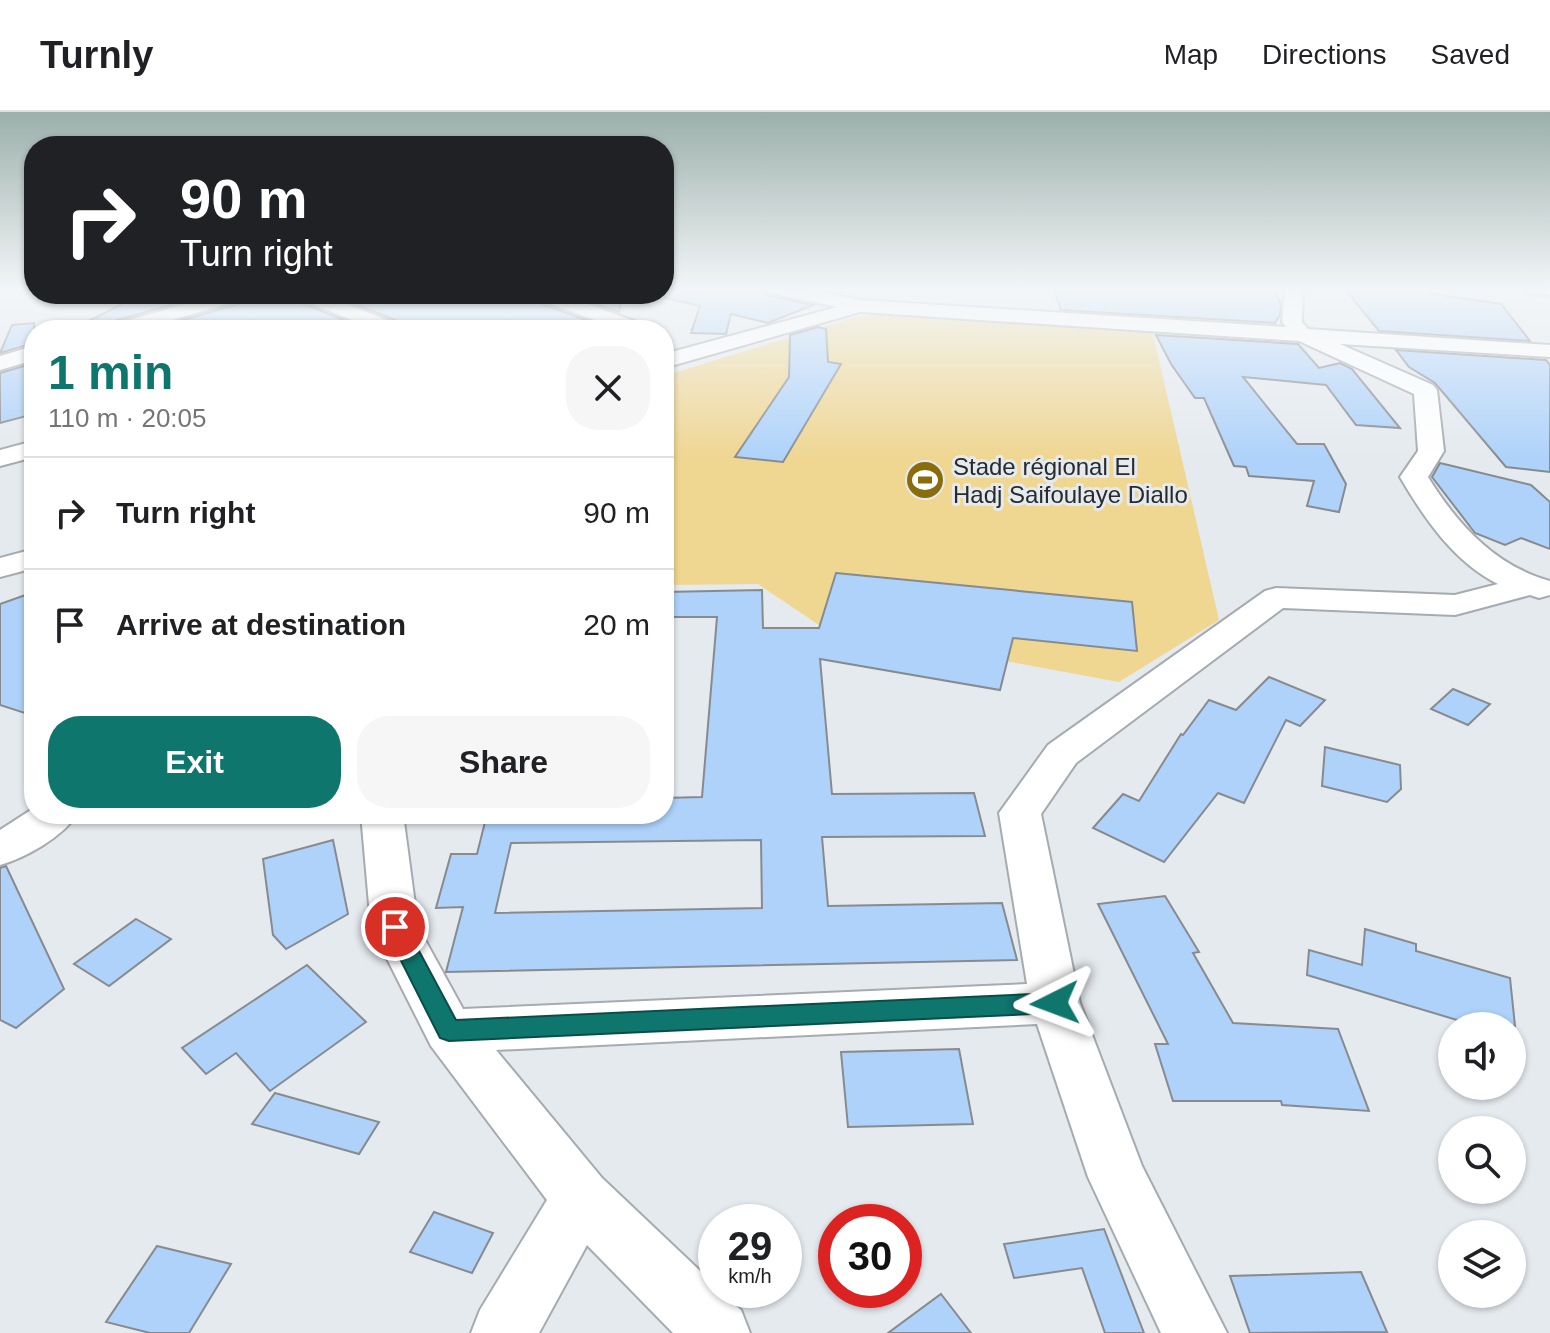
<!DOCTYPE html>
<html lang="en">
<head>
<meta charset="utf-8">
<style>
  :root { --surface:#fff; --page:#f6f6f6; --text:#202124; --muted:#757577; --line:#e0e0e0; --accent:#0f766e }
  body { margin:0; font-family:Arial,sans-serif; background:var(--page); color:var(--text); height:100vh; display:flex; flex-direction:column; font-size:30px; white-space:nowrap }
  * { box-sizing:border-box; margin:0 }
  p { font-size:26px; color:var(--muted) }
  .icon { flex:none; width:44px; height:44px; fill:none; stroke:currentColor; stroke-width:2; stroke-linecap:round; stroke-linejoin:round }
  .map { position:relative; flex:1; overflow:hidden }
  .side { position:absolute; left:24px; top:208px; width:650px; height:504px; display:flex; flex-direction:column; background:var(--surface); border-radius:32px; box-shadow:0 2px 6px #0004 }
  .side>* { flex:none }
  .top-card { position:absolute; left:24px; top:24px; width:650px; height:168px; border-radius:32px; box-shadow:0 2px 6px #0004; background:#202124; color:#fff; overflow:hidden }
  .buttons { position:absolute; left:1438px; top:900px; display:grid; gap:16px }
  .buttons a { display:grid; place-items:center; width:88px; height:88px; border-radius:50%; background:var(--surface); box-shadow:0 2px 6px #0004; font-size:40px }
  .speed { position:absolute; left:698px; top:1092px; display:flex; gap:16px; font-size:40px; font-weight:700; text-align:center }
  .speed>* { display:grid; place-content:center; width:104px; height:104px; border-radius:50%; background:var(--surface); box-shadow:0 2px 6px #0004; line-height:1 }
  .speed small { font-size:20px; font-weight:400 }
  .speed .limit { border:12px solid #d22; background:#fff; color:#111 }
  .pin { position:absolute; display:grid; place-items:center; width:68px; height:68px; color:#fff; margin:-34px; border:4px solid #fff; border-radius:50%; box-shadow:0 2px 8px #0007 }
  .me { position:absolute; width:88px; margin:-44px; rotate:267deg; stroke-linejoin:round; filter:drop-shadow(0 0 6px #0008) }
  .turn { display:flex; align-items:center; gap:28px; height:168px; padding:0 24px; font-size:36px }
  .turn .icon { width:104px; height:104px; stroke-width:2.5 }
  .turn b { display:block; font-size:56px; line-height:68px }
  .round { display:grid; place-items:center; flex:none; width:84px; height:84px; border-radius:32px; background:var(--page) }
  .headline { display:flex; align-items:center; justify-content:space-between; height:136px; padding:0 24px }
  h1 { font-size:48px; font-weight:700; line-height:60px; color:var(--accent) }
  .button { display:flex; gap:16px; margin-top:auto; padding:16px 24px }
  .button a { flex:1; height:92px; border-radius:32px; background:var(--accent); color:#fff; font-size:32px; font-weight:700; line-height:92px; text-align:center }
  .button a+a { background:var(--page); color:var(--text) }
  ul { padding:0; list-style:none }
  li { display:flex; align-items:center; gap:24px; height:112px; padding:0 24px; border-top:2px solid var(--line) }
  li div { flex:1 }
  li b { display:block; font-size:30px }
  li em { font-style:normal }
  header { display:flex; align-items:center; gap:48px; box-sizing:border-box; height:112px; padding:0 40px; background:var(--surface); border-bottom:2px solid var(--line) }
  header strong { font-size:38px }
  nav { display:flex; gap:44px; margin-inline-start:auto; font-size:28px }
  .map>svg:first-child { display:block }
</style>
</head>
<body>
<header>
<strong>Turnly</strong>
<nav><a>Map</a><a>Directions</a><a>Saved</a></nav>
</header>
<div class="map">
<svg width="1550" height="1221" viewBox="0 0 1550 1221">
  <rect width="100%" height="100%" fill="#e5eaef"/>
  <!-- green -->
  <polygon fill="#efd691" points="883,201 1125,216 1153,222 1219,508 1119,570 822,515 758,472 664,473 664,264 863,203"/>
  <!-- building -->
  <g fill="#aed2fa" stroke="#878b90" stroke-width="2" fill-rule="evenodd">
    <polygon points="666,176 762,176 766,183 813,193 768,211 731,202 726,222 691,221 700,194 665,186"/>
    <polygon points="1053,176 1272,176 1281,192 1280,203 1275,211 1061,198"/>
    <polygon points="1344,176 1427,176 1433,182 1501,192 1530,229 1379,219"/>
    <polygon points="142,182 209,182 107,211 102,218 71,218"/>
    <polygon points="254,182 291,182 296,189 369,218 149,218 249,189"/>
    <polygon points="329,182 528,182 533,189 613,218 528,218 476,213 458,218 408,218 403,211"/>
    <polygon points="568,182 623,182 619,200"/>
    <polygon points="34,211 34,231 0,241 12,213"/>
    <polygon points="818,215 826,217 828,250 841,252 783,350 735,345 789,265 790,223"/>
    <polygon points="1156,223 1298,232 1319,256 1340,251 1352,257 1400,316 1356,313 1326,273 1243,265 1297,332 1324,332 1346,372 1339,400 1307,394 1314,369 1249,364 1246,355 1234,354 1204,286 1195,286 1171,252"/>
    <polygon points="1396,238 1546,248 1550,253 1550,360 1506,355 1435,271 1409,255"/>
    <polygon points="34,251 34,302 0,311 0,261"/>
    <polygon points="1440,351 1531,373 1550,390 1550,437 1521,426 1505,433 1475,421 1432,365"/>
    <path d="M836,461l296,29 5,49 -124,-13 -13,52 -180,-31 12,135 142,-1 11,43 -163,1 6,69 174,-3 15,57 -571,12 17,-65 -27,1 15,-54h26l10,-40h177v-16l38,-1 15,-180h-53v-25l98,-2 1,38h56zM761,728l1,68 -267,5 16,-70z"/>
    <polygon points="34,480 34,604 0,593 0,492"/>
    <polygon points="1269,565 1325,588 1300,614 1286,608 1244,691 1218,681 1164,750 1093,716 1123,682 1139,689 1181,622 1183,623 1209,588 1236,598"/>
    <polygon points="1453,577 1490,592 1468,613 1431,597"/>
    <polygon points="1325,635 1400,653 1401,677 1387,690 1322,674"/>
    <polygon points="333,728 348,802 286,837 273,823 263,747"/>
    <polygon points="6,754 64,877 16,916 0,908 0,756"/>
    <polygon points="1165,784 1199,840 1193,841 1233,911 1338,917 1369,999 1282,993 1281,989 1173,989 1155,932 1168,932 1098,792"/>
    <polygon points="136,807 171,827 109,874 74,852"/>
    <polygon points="1365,817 1416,832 1416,839 1510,866 1515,914 1477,914 1307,863 1309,838 1362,853"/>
    <polygon points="307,853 366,910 270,979 236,941 206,962 182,936"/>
    <polygon points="959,937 973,1012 848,1015 841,940"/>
    <polygon points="275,981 379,1010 359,1042 252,1012"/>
    <polygon points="434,1100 493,1121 472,1161 410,1140"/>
    <polygon points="1104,1117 1144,1221 1105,1221 1082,1156 1014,1166 1004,1132"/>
    <polygon points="157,1134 231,1152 189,1221 150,1221 106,1210"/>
    <polygon points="1361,1160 1387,1220 1250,1221 1230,1164"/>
    <polygon points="941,1182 971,1221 888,1221"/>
  </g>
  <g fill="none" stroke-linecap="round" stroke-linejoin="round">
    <defs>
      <g id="minor">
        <path d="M765,176h36l60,12 425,27 -4,-5 3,-34h18l-1,34 6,7 242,16v12l-210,-13 93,41 4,5 7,61 -16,26c29,47 67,89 122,104v14l-11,3 -9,-3 -75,20 -172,-7 -207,155 -35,51 39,189 62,163 85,167h-66l-73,-156 -51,-153 -541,26 106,128 114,108v4l25,20 9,23h-77l-86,-88 -48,88h-68l9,-23 67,-110 -116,-154 -60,-119 -10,-113h42l15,113 45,82 564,-25 -28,-171 49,-68 217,-154 11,-3 179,7 43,-11c-44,-22 -74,-66 -98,-107l18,-26 -4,-57 -115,-53 -439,-29 -196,56v-14l173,-47 -70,-15z"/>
        <polygon points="1521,176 1550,176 1550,183 1530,182"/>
        <polygon points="220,182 251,182 248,186 138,218 105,218 108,214"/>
        <polygon points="294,182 321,182 402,214 405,218 377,218 297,186"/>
        <polygon points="531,182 559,182 648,214 651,218 622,218 534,186"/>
        <polygon points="34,234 34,248 0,258 0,244"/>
        <polygon points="34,329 34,345 0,354 0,338"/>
        <polygon points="34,437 34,456 0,465 0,446"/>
        <path d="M34,696v6h43c-14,23 -52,44 -77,51v-35z"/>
      </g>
    </defs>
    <!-- minor casing -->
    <use href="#minor" stroke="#a6abb0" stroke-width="4"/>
    <!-- minor -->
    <use href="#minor" fill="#fff" fill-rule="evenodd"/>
  </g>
  <!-- sky -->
  <linearGradient id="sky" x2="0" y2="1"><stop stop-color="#9bb0ab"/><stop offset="0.51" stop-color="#f3f6f8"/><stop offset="1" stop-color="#f3f6f8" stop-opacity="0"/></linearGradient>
  <rect width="1550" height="347" fill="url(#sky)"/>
  <!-- route -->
  <polygon fill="#0f766e" stroke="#0a4d48" stroke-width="2" points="395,806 403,809 456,908 1055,881 1063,884 1067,891 1063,898 1055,901 449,929 440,926 384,815 387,809"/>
  <!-- icons -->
  <defs>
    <symbol id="stadium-disc" viewBox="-11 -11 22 22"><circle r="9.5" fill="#896d0c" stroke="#e5eaef"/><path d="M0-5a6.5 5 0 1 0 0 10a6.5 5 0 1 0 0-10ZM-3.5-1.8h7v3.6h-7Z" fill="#fff"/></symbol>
  </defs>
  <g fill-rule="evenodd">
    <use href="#stadium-disc" x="903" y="346" width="44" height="44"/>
  </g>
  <g text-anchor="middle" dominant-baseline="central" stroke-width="6" stroke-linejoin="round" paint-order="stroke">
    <!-- far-poi labels -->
    <g font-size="24" fill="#282a2c" stroke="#e5eaef" text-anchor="start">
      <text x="953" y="354">Stade régional El<tspan x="953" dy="28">Hadj Saifoulaye Diallo</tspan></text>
    </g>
  </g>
</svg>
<div class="buttons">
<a><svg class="icon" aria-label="sound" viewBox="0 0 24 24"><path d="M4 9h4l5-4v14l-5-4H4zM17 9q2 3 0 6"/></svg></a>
<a><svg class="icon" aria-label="search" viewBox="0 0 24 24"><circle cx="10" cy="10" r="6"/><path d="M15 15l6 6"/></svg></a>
<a><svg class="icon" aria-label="layers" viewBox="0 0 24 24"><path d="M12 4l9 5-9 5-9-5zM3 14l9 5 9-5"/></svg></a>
</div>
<div class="speed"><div>29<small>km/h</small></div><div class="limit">30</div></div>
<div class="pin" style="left:395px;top:815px;background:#d93025"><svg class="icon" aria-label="arrive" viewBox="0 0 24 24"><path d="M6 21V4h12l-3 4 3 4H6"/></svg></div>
<svg class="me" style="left:1055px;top:891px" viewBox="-20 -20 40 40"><path d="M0-17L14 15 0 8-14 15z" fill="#0f766e" stroke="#fff" stroke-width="4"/></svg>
<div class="top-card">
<div class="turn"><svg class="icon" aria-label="right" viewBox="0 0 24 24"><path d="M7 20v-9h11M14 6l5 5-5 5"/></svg><div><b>90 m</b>Turn right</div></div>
</div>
<section class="side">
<div class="headline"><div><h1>1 min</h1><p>110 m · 20:05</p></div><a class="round"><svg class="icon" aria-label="close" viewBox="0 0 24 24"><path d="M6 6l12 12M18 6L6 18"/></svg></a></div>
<ul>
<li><svg class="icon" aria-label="right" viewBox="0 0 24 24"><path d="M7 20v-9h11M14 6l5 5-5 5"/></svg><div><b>Turn right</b></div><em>90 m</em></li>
<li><svg class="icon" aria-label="arrive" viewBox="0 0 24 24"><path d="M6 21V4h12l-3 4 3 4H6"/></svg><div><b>Arrive at destination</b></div><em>20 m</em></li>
</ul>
<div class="button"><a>Exit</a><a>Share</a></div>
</section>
</div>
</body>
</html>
